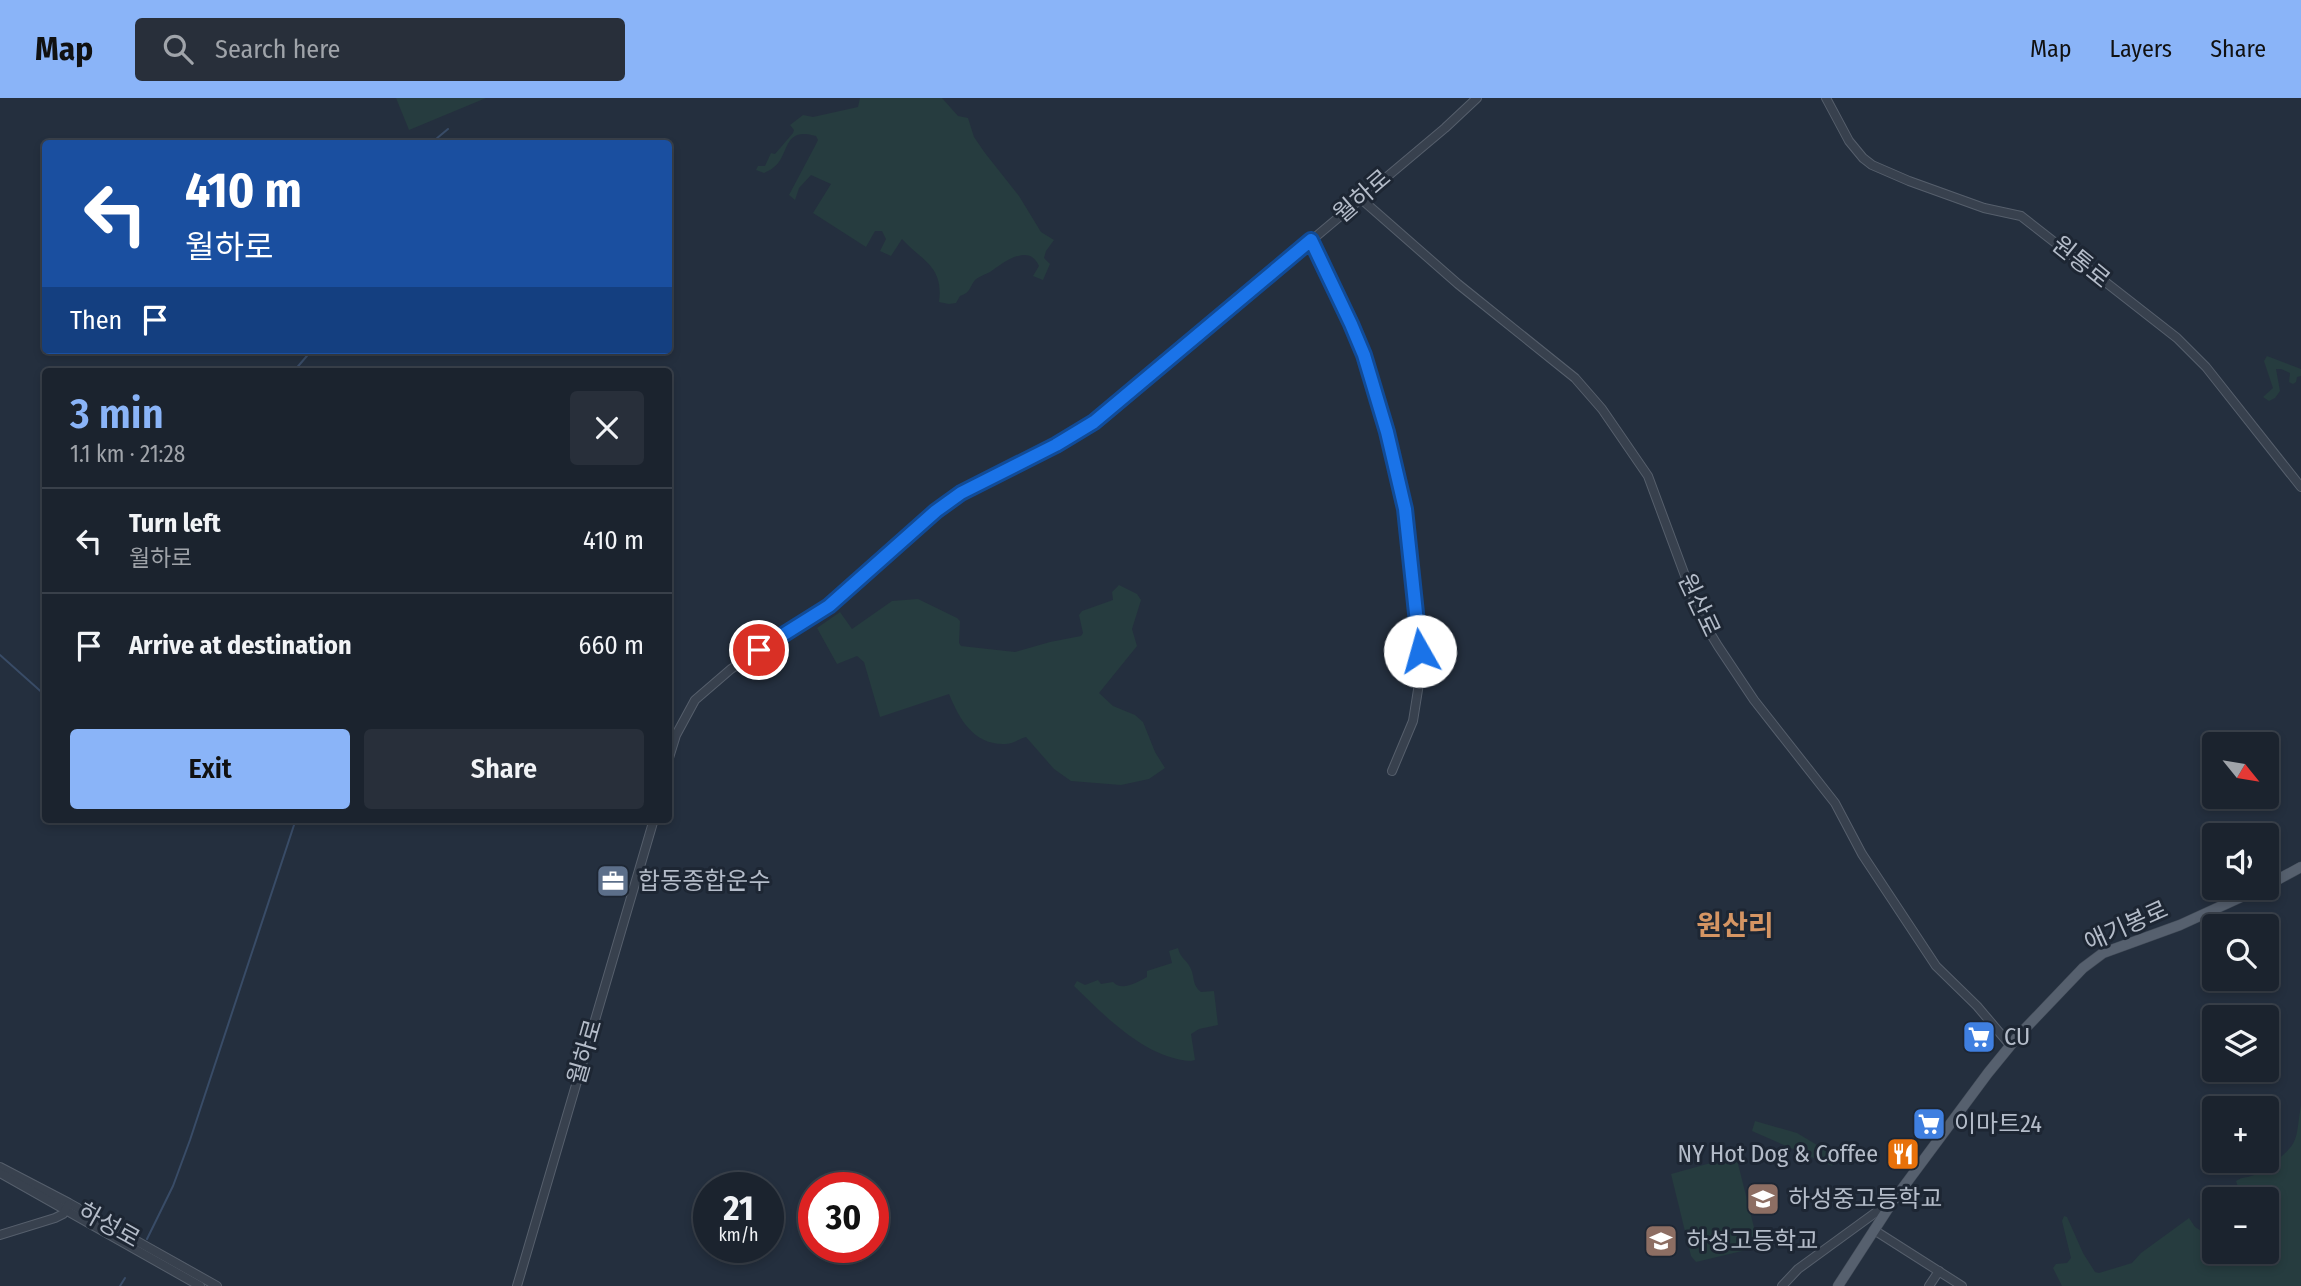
<!DOCTYPE html>
<html lang="en">
<head>
<meta charset="utf-8">
<style>
  :root { --surface:#1b232e; --page:#282f3a; --text:#f1f3f6; --muted:#a0a4aa; --line:#39404a; --accent:#8ab4f8 }
  body { margin:0; font-family:"Fira Sans Condensed","Noto Sans KR",sans-serif; background:var(--page); color:var(--text); height:100vh; display:flex; flex-direction:column; font-size:26px; white-space:nowrap }
  * { box-sizing:border-box; margin:0 }
  p { font-size:23px; color:var(--muted) }
  .icon { flex:none; width:38px; height:38px; fill:none; stroke:currentColor; stroke-width:2; stroke-linecap:round; stroke-linejoin:round }
  .map { position:relative; flex:1; overflow:hidden }
  .drawer { position:absolute; left:42px; top:270px; width:630px; height:455px; display:flex; flex-direction:column; background:var(--surface); border-radius:7px; box-shadow:0 4px 10px #0003,0 0 0 2px var(--line) }
  .drawer>* { flex:none }
  .hud { position:absolute; left:42px; top:42px; width:630px; height:214px; border-radius:7px; box-shadow:0 4px 10px #0003,0 0 0 2px var(--line); background:#1a4fa0; color:#fff; overflow:hidden }
  .needle { width:46px; rotate:120deg }
  .controls { position:absolute; left:2202px; top:634px; display:grid; gap:14px }
  .controls a { display:grid; place-items:center; width:77px; height:77px; border-radius:7px; background:var(--surface); box-shadow:0 4px 10px #0003,0 0 0 2px var(--line); font-size:35px }
  .speed { position:absolute; left:693px; top:1074px; display:flex; gap:14px; font-size:35px; font-weight:700; text-align:center }
  .speed>* { display:grid; place-content:center; width:91px; height:91px; border-radius:50%; background:var(--surface); box-shadow:0 4px 10px #0003,0 0 0 2px var(--line); line-height:1 }
  .speed small { font-size:18px; font-weight:400 }
  .speed .limit { border:10px solid #d22; background:#fff; color:#111 }
  .pin { position:absolute; display:grid; place-items:center; width:60px; height:60px; color:#fff; margin:-30px; border:4px solid #fff; border-radius:50%; box-shadow:0 2px 7px #0007 }
  .me { position:absolute; width:77px; margin:-38px; rotate:353deg; stroke-linejoin:round; filter:drop-shadow(0 0 5px #0008) }
  .turn { display:flex; align-items:center; gap:24px; height:147px; padding:0 28px; font-size:32px }
  .turn .icon { width:91px; height:91px; stroke-width:2.5 }
  .turn b { display:block; font-size:49px; line-height:60px }
  .then { display:flex; align-items:center; height:66px; padding:0 28px; background:#0003; gap:14px; font-size:26px }
  .round { display:grid; place-items:center; flex:none; width:74px; height:74px; border-radius:7px; background:var(--page) }
  .headline { display:flex; align-items:center; justify-content:space-between; height:119px; padding:0 28px }
  h1 { font-size:42px; font-weight:600; line-height:52px; color:var(--accent) }
  .action { display:flex; gap:14px; margin-top:auto; padding:14px 28px }
  .action a { flex:1; height:80px; border-radius:7px; background:var(--accent); color:#111; font-size:28px; font-weight:600; line-height:80px; text-align:center }
  .action a+a { background:var(--page); color:var(--text) }
  ul { padding:0; list-style:none }
  li { display:flex; align-items:center; gap:21px; height:105px; padding:0 28px; border-top:2px solid var(--line) }
  li div { flex:1 }
  li b { display:block; font-size:26px }
  li em { font-style:normal }
  header { display:flex; align-items:center; gap:42px; box-sizing:border-box; height:98px; padding:0 35px; background:var(--accent); color:#111 }
  header strong { font-size:33px }
  nav { display:flex; gap:38px; margin-inline-start:auto; font-size:24px }
  .search { width:490px; height:63px; background:var(--page); display:flex; align-items:center; gap:18px; box-sizing:border-box; padding:0 24px; border-radius:7px; color:var(--muted); font-size:26px }
  .map>svg:first-child { display:block }
</style>
</head>
<body>
<header>
<strong>Map</strong>
<div class="search"><svg class="icon" aria-label="search" viewBox="0 0 24 24"><circle cx="10" cy="10" r="6"/><path d="M15 15l6 6"/></svg>Search here</div>
<nav><a>Map</a><a>Layers</a><a>Share</a></nav>
</header>
<div class="map">
<svg width="2301" height="1188" viewBox="0 0 2301 1188">
  <rect width="100%" height="100%" fill="#242f3e"/>
  <!-- green -->
  <g fill="#263c3f">
    <polygon points="396,0 486,0 409,32"/>
    <path d="M860,0h82l16,18 10,2 6,19 11,16 34,43 22,36 13,8 -8,11 -2,7 6,6 -7,16 -10,-4 6,-10c-10,-24 -36,-3 -49,6 -4,2 -12,5 -15,8 -6,8 -4,12 -15,16l-4,7 -7,1 -10,-2c5,-36 -17,-41 -37,-63l-11,17 -11,-5 6,-12 -4,-8h-7l-9,16 -53,-34 18,-29 -20,-9 -12,13 -4,12 -6,-5 26,-49 3,-6 -2,-4c-34,-10 -26,19 -42,31 -3,3 -7,4 -10,6l-8,-3 2,-4h7l6,-13 4,1 18,-21 1,-3 -4,-5 13,-10 10,2 45,-10z"/>
    <polygon points="2267,258 2301,271 2301,278 2297,279 2296,284 2293,286 2289,284 2290,275 2281,271 2276,271 2280,293 2275,300 2269,303 2263,299 2273,290 2264,263"/>
    <path d="M1119,487l18,9 4,6 -9,29 5,17 -38,47 14,13 22,9 8,7 12,30 10,16 -16,11 -28,6 -50,-4 -17,-12 -28,-32c-7,2 -14,7 -21,7 -32,1 -46,-26 -56,-50l-69,23 -16,-55 -7,-6 -20,8 -20,-36 23,-16 12,17 40,-28 26,-2 39,19 3,3 -1,22 2,3 54,6 35,-10 31,-6 2,-3 -4,-18 3,-4 31,-11 -1,-8z"/>
    <path d="M1178,850c2,10 9,12 13,21 4,10 1,16 10,23l13,-1 4,34 -19,4 -8,5 4,26 -4,1c-46,-3 -85,-44 -117,-75l3,-5 8,4 13,-5 3,4 12,-2c9,10 24,0 34,-5v-6l25,-8 -3,-12z"/>
    <path d="M2301,1007v181h-239l-9,-18 3,-4 11,-1 4,-5 -9,-37 2,-5 3,1 16,36 12,19 4,1 33,-10 9,-10 48,-35 6,9 19,12v12h52v-52h-31l4,-9 -3,-9c7,-5 13,-3 20,-7 5,-2 10,-7 14,-9 31,-22 25,-25 31,-60z"/>
    <polygon points="1755,1023 1797,1035 1837,1059 1832,1068 1752,1033"/>
    <polygon points="1736,1058 1759,1149 1696,1164 1691,1158 1671,1076"/>
  </g>
  <g fill="none" stroke-linecap="round" stroke-linejoin="round">
    <!-- stream -->
    <g stroke="#394c67" stroke-width="2">
      <polyline points="430,46 448,31"/>
      <polyline points="294,273 312,252"/>
      <polyline points="0,557 46,598"/>
      <polyline points="230,721 243,725"/>
      <polyline points="147,1141 173,1088 190,1042 296,721"/>
      <polyline points="120,1188 125,1180"/>
    </g>
    <defs>
      <g id="minor">
        <polyline points="1826,0 1849,43 1863,60 1872,67 1909,83 1984,110 2021,118 2177,240 2206,269 2301,389"/>
        <polyline points="1360,100 1458,186 1575,280 1602,311 1648,378 1687,483 1704,525 1718,548 1754,602 1835,705 1862,756 1936,868 1977,908 2010,947"/>
        <polyline points="1311,142 1336,190 1364,257 1376,295 1405,411 1421,573 1413,623 1392,673"/>
        <polyline points="668,663 676,637 695,602 731,571 829,508 936,413 961,395 1077,336 1112,310 1445,30 1477,0"/>
        <polyline points="0,1069 69,1105 217,1188"/>
        <polyline points="0,1075 200,1188"/>
        <polyline points="1874,1132 1962,1188"/>
        <polyline points="0,1137 55,1120 63,1116 68,1107"/>
        <polyline points="517,1188 654,721"/>
        <polyline points="1782,1188 1798,1171 1890,1104"/>
        <polyline points="1929,1188 1939,1173"/>
      </g>
      <g id="major">
        <polyline points="2266,788 2301,769"/>
        <polyline points="1838,1188 1893,1103 1988,975 2019,937 2083,870 2103,855 2180,827 2263,789"/>
      </g>
    </defs>
    <!-- minor casing -->
    <use href="#minor" stroke="#565f6c" stroke-width="10"/>
    <!-- major casing -->
    <use href="#major" stroke="#414a57" stroke-width="11"/>
    <!-- minor -->
    <use href="#minor" stroke="#38414e" stroke-width="8"/>
    <!-- major -->
    <use href="#major" stroke="#56606e" stroke-width="10"/>
  </g>
  <g fill="none" stroke-linecap="round" stroke-linejoin="round">
    <defs>
      <polyline id="route" points="759,552 829,508 936,413 961,395 1056,347 1094,324 1311,142 1351,226 1364,257 1387,334 1405,411 1420,553"/>
    </defs>
    <!-- route casing -->
    <use href="#route" stroke="#114b97" stroke-width="18"/>
    <!-- route -->
    <use href="#route" stroke="#1a73e8" stroke-width="12"/>
  </g>
  <!-- icons -->
  <defs>
    <symbol id="office-square" viewBox="-11 -11 22 22"><rect x="-9" y="-9" width="18" height="18" rx="4" fill="#5c6f8a" stroke="#1d2633"/><path d="M-6-3h4V-5.5h4V-3h4V5H-6ZM-1-4.5V-3h2v-1.5ZM-6 0V1H6V0Z" fill="#fff"/></symbol>
    <symbol id="supermarket-square" viewBox="-11 -11 22 22"><rect x="-9" y="-9" width="18" height="18" rx="4" fill="#3f7fe0" stroke="#1d2633"/><path d="M-6-5.5h2.5l.6 2H6L4.5 2H-2.5L-4.4-4H-6ZM-1.5 3.2a1.3 1.3 0 1 0 .1 0ZM3 3.2a1.3 1.3 0 1 0 .1 0Z" fill="#fff"/></symbol>
    <symbol id="restaurant-square" viewBox="-11 -11 22 22"><rect x="-9" y="-9" width="18" height="18" rx="4" fill="#e8710a" stroke="#1d2633"/><path d="M-5-6h1v4h1v-4h1v4h1v-4h1v5L-1.5 .5V6h-2V.5L-5-1ZM5-6V6H3V1.5H1.5Q1.5-4 5-6Z" fill="#fff"/></symbol>
    <symbol id="school-square" viewBox="-11 -11 22 22"><rect x="-9" y="-9" width="18" height="18" rx="4" fill="#8d6e63" stroke="#1d2633"/><path d="M0-5L7-2L0 1L-7-2ZM-4 1L0 2.5L4 1V4Q0 6-4 4Z" fill="#fff"/></symbol>
  </defs>
  <g fill-rule="evenodd">
    <use href="#office-square" x="594" y="764" width="38" height="38"/>
    <use href="#supermarket-square" x="1960" y="920" width="38" height="38"/>
    <use href="#supermarket-square" x="1910" y="1007" width="38" height="38"/>
    <use href="#restaurant-square" x="1884" y="1037" width="38" height="38"/>
    <use href="#school-square" x="1744" y="1082" width="38" height="38"/>
    <use href="#school-square" x="1642" y="1124" width="38" height="38"/>
  </g>
  <g text-anchor="middle" dominant-baseline="central" stroke-width="6" stroke-linejoin="round" paint-order="stroke">
    <!-- street labels -->
    <g font-size="24" fill="#b4bcc9" stroke="#1d2633">
      <text transform="translate(1362 98) rotate(-41)">월하로</text>
      <text transform="translate(2081 164) rotate(39)">원통로</text>
      <text transform="translate(1699 507) rotate(65)">원산로</text>
      <text transform="translate(2126 828) rotate(-24)">애기봉로</text>
      <text transform="translate(585 954) rotate(-74)">월하로</text>
      <text transform="translate(109 1127) rotate(29)">하성로</text>
    </g>
    <!-- poi labels -->
    <g font-size="24" fill="#b4bcc9" stroke="#1d2633" text-anchor="start">
      <text x="638" y="783">합동종합운수</text>
      <text x="2004" y="939">CU</text>
      <text x="1954" y="1026">이마트24</text>
      <text x="1878" y="1056" text-anchor="end">NY Hot Dog &amp; Coffee</text>
      <text x="1788" y="1101">하성중고등학교</text>
      <text x="1686" y="1143">하성고등학교</text>
    </g>
    <!-- quarter labels -->
    <g font-size="28" font-weight="bold" fill="#d59563" stroke="#1d2633">
      <text x="1735" y="827">원산리</text>
    </g>
  </g>
</svg>
<div class="controls">
<a><svg class="needle" viewBox="-14 -14 28 28"><path d="M0-13l5 13h-10z" fill="#e53935"/><path d="M0 13l5-13h-10z" fill="#a0a4aa"/></svg></a>
<a><svg class="icon" aria-label="sound" viewBox="0 0 24 24"><path d="M4 9h4l5-4v14l-5-4H4zM17 9q2 3 0 6"/></svg></a>
<a><svg class="icon" aria-label="search" viewBox="0 0 24 24"><circle cx="10" cy="10" r="6"/><path d="M15 15l6 6"/></svg></a>
<a><svg class="icon" aria-label="layers" viewBox="0 0 24 24"><path d="M12 4l9 5-9 5-9-5zM3 14l9 5 9-5"/></svg></a>
<a>+</a>
<a>−</a>
</div>
<div class="speed"><div>21<small>km/h</small></div><div class="limit">30</div></div>
<div class="pin" style="left:759px;top:552px;background:#d93025"><svg class="icon" aria-label="arrive" viewBox="0 0 24 24"><path d="M6 21V4h12l-3 4 3 4H6"/></svg></div>
<svg class="me" style="left:1420px;top:553px" viewBox="-20 -20 40 40"><circle r="19" fill="#fff"/><path d="M0-13L10 11 0 6-10 11z" fill="#1a73e8"/></svg>
<div class="hud">
<div class="turn"><svg class="icon" aria-label="left" viewBox="0 0 24 24"><path d="M17 20v-9H6M10 6l-5 5 5 5"/></svg><div><b>410 m</b>월하로</div></div>
<div class="then">Then<svg class="icon" aria-label="arrive" viewBox="0 0 24 24"><path d="M6 21V4h12l-3 4 3 4H6"/></svg></div>
</div>
<section class="drawer">
<div class="headline"><div><h1>3 min</h1><p>1.1 km · 21:28</p></div><a class="round"><svg class="icon" aria-label="close" viewBox="0 0 24 24"><path d="M6 6l12 12M18 6L6 18"/></svg></a></div>
<ul>
<li><svg class="icon" aria-label="left" viewBox="0 0 24 24"><path d="M17 20v-9H6M10 6l-5 5 5 5"/></svg><div><b>Turn left</b><p>월하로</p></div><em>410 m</em></li>
<li><svg class="icon" aria-label="arrive" viewBox="0 0 24 24"><path d="M6 21V4h12l-3 4 3 4H6"/></svg><div><b>Arrive at destination</b></div><em>660 m</em></li>
</ul>
<div class="action"><a>Exit</a><a>Share</a></div>
</section>
</div>
</body>
</html>
